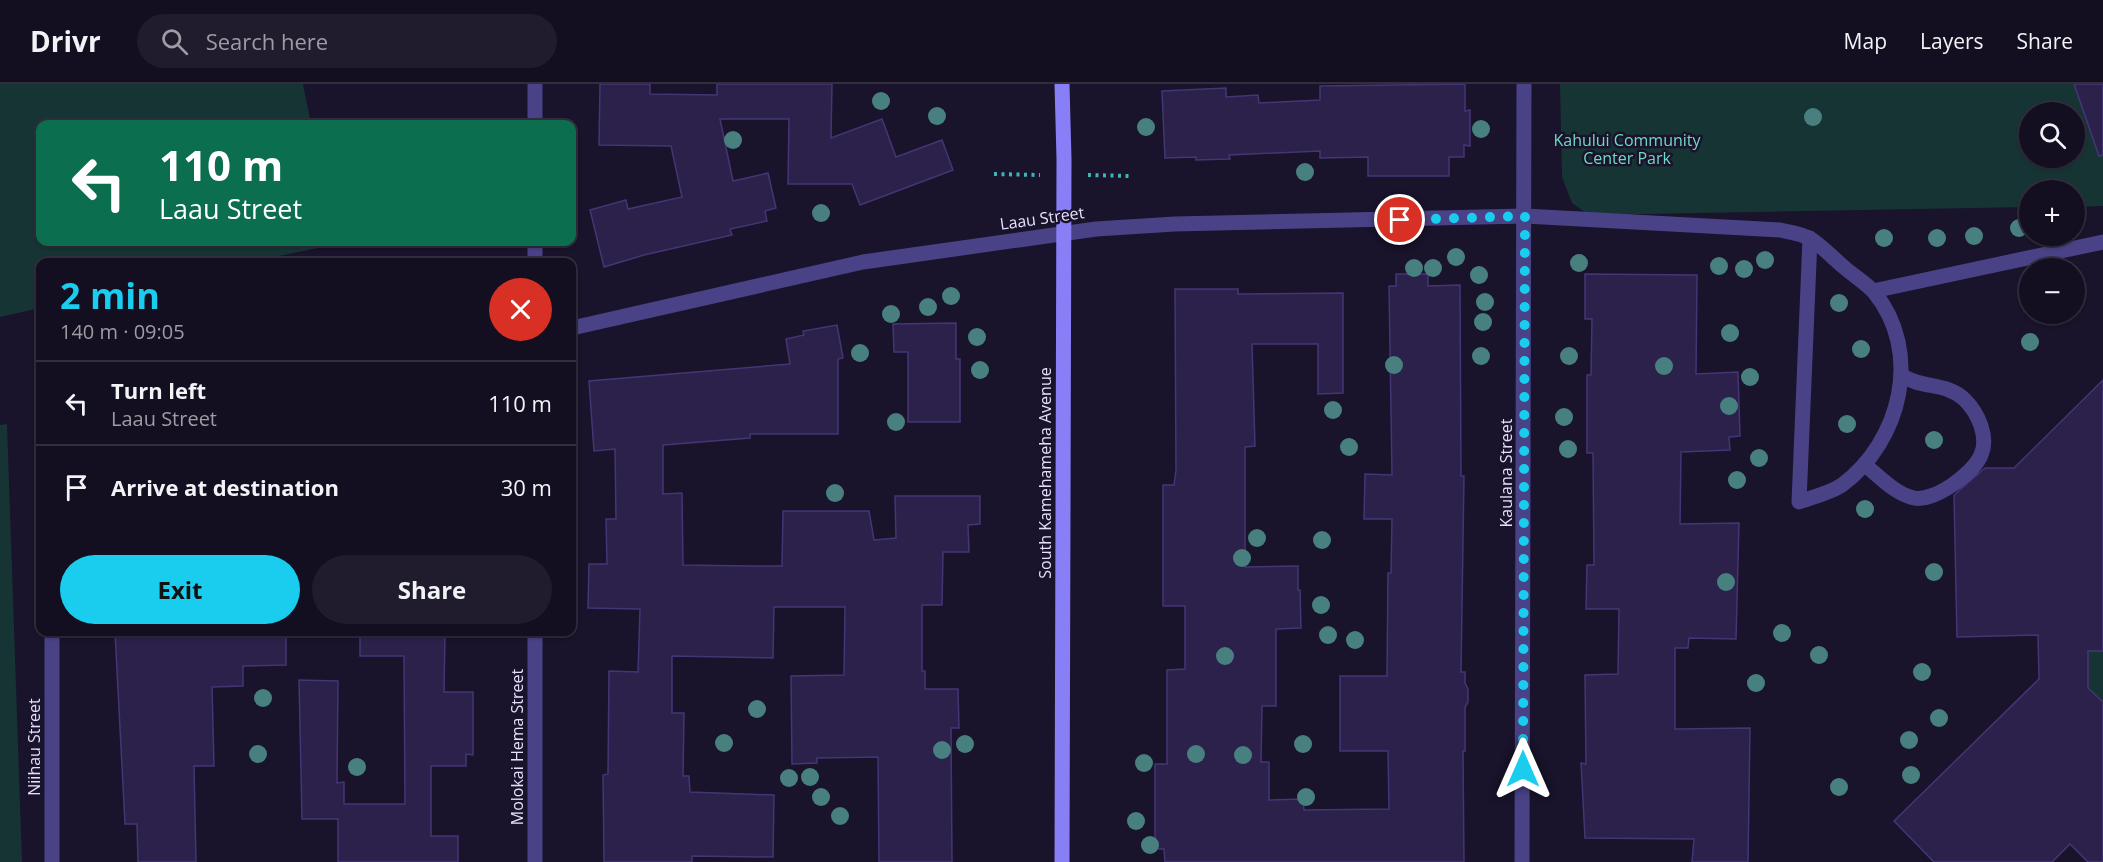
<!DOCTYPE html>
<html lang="en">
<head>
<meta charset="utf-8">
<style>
  :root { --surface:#130e20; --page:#201c2d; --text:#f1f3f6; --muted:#9d9ca5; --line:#322e3e; --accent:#1accee }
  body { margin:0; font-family:"Open Sans",sans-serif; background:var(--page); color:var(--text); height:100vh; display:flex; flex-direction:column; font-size:22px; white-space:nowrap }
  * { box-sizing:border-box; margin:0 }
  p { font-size:20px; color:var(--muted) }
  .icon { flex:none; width:33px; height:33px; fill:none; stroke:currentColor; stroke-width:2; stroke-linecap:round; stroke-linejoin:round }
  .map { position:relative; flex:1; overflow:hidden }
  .details { position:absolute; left:36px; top:174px; width:540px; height:378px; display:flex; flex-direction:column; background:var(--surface); border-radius:12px; box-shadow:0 2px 4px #0004,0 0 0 2px var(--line) }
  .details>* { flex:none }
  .guide { position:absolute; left:36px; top:36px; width:540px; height:126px; border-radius:12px; box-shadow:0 2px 4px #0004,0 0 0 2px var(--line); background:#0b6e4f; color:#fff; overflow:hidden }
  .fabs { position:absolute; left:2019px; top:18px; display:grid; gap:12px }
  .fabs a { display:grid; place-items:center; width:66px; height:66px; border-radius:50%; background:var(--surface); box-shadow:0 2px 4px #0004,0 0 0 2px var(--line); font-size:30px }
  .pin { position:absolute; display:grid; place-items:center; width:51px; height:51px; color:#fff; margin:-26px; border:3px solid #fff; border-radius:50%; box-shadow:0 2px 6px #0007 }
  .me { position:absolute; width:66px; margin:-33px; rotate:0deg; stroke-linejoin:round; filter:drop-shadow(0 0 4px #0008) }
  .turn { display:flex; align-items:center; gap:21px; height:126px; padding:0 24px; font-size:27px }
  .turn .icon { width:78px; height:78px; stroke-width:2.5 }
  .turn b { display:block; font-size:42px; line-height:51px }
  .round { display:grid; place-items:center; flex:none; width:63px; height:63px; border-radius:32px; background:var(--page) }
  .overview { display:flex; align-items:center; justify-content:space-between; height:102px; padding:0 24px }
  h1 { font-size:36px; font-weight:700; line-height:45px; color:var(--accent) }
  .cta { display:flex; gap:12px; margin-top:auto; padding:12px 24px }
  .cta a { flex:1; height:69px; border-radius:36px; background:var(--accent); color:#111; font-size:24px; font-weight:700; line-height:69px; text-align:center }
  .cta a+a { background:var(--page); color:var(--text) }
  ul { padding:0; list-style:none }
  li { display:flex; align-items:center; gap:18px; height:84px; padding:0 24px; border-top:2px solid var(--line) }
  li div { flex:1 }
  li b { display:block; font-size:22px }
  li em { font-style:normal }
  header { display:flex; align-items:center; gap:36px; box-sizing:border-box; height:84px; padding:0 30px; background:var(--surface); border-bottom:2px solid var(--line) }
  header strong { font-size:28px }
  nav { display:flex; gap:33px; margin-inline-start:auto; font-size:21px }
  .search { width:420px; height:54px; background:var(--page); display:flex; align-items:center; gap:15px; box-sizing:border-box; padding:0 21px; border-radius:33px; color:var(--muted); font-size:22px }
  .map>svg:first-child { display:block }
</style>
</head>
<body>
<header>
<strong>Drivr</strong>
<div class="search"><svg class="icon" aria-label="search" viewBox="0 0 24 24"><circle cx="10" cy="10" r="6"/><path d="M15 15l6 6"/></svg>Search here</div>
<nav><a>Map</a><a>Layers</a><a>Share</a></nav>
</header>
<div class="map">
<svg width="2103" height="778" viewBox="0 0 2103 778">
  <rect width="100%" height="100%" fill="#19132b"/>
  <!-- green -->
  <g fill="#173434" fill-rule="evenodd">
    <polygon points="0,0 303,0 311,40 40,40 40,158 336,158 337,160 250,178 40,178 40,224 0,233"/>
    <path d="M1560,0h543v122l-28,1 -1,-17h-44l-1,17 -440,8 -17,-12 -10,-26zM2030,28h44v46h-44z"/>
    <polygon points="7,340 22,778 0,778 0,341"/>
    <polygon points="2088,567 2103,567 2103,618 2088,604"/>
  </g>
  <!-- building -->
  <g fill="#2c214a" stroke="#453575" stroke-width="1.5">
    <polygon points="600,0 650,0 650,10 717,11 717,0 832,0 831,54 882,35 896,73 942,56 953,86 860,121 852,100 788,100 789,35 720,35 733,97 768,89 776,124 765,127 767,137 730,145 732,151 644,171 604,183 590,126 626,116 628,125 682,113 671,62 599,61"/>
    <polygon points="1465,0 1465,27 1470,26 1470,62 1464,61 1464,73 1449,73 1449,92 1368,92 1368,73 1320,74 1320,67 1229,71 1230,75 1196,76 1196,73 1165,74 1162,7 1226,4 1226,13 1258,11 1259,19 1320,16 1320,2"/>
    <polygon points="2074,0 2103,0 2103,71 2099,72"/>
    <polygon points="1396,190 1428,190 1428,202 1460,201 1461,392 1464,392 1461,588 1465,588 1465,599 1468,605 1468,618 1465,623 1465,667 1463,667 1464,778 1165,778 1164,765 1155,765 1155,680 1167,680 1167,586 1185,585 1185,522 1163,522 1163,401 1174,401 1176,386 1175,205 1238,205 1238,210 1343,209 1343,309 1318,310 1318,260 1252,260 1255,362 1245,363 1245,483 1298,482 1298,506 1300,506 1301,544 1276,545 1276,622 1262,622 1261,678 1269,678 1269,716 1303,715 1304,726 1389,725 1388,667 1340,667 1340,592 1387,592 1388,489 1391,489 1392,435 1364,435 1365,390 1392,391 1389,202 1396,202"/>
    <polygon points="1585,190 1697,191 1696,290 1738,288 1740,352 1729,353 1730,366 1681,368 1680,440 1739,439 1736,555 1689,554 1688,564 1675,564 1675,645 1750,644 1748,778 1692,778 1694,755 1585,754 1581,679 1586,680 1585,591 1618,590 1619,525 1586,525 1587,481 1594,481 1593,369 1587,369 1587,291 1591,291 1592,235 1585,235"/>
    <polygon points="956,239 956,275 960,275 960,338 908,338 908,268 894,268 893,240"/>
    <polygon points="837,241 843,274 838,275 838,350 750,350 750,354 663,361 663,410 682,409 683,481 749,482 782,482 783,427 869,427 874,456 896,454 895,412 980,412 980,440 968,441 969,468 943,468 942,521 922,521 922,587 925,587 925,605 958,605 959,644 951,644 952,778 879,778 878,673 817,674 817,679 792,680 791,592 844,591 845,523 774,523 773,574 672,572 672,629 684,629 683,692 689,692 690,708 774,711 773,773 692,772 692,778 604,778 603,691 608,690 609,587 638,588 640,525 588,524 589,480 607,480 606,435 616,435 615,365 594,367 589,297 790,280 786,255 804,251 803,247"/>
    <polygon points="2103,296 2103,567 2088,567 2088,604 2103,618 2103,778 2088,778 2070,760 2052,778 1934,778 1894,737 2039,595 2038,551 1957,553 1954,411 1985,384 2014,384"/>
    <polygon points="115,548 286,548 286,581 243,582 243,602 212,603 214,682 194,682 196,778 138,778 137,740 125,740"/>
    <polygon points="360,548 445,548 444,608 473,608 473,671 466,670 466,682 431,682 431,752 458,752 458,778 338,778 338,735 302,735 299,596 338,597 337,699 344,698 344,720 405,720 404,572 360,572"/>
  </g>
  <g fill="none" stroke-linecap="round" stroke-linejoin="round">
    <!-- path -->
    <g stroke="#3bb6b6" stroke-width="4" stroke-dasharray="3 4.5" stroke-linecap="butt">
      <polyline points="994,90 1040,91"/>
      <polyline points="1088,91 1130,92"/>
    </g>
    <!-- lane -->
    <g stroke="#494286" stroke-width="15">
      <path d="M1525,132l255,14c10,2 23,4 31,9 12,8 23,20 34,29 9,8 21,15 29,24 49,60 27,149 -32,193 -12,8 -29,12 -43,17l11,-264"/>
      <polyline points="1873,207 2103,158"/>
      <path d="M1865,381c15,12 30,29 49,33 20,4 59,-24 67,-43 8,-18 -3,-42 -16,-55 -18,-18 -43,-11 -62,-24"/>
    </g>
    <!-- street -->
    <g stroke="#494286" stroke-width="15">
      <polyline points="535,40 535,0"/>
      <polyline points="535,178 535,158"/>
      <polyline points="572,244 863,178 1096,145 1175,140 1525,132"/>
      <polyline points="52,548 52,778"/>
      <polyline points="535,548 535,778"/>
      <polyline points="1522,778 1524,0"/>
    </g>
    <!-- secondary -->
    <polyline stroke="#887ef6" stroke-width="15" points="1062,778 1064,75 1062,0"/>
  </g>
  <!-- trees -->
  <g fill="#488080">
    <circle cx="881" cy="17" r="9"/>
    <circle cx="937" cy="32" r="9"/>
    <circle cx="1813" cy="33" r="9"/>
    <circle cx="1146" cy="43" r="9"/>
    <circle cx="1481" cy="45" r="9"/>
    <circle cx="733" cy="56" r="9"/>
    <circle cx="1305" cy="88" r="9"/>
    <circle cx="821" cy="129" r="9"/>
    <circle cx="2019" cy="144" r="9"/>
    <circle cx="1974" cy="152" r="9"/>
    <circle cx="1884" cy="154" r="9"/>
    <circle cx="1937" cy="154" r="9"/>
    <circle cx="1456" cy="173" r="9"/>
    <circle cx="1765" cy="176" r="9"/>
    <circle cx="1579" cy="179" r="9"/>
    <circle cx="1719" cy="182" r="9"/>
    <circle cx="1414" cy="184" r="9"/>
    <circle cx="1433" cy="184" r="9"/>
    <circle cx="1744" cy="185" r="9"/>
    <circle cx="1479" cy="191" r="9"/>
    <circle cx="951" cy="212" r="9"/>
    <circle cx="1485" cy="218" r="9"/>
    <circle cx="1839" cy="219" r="9"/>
    <circle cx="928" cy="223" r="9"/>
    <circle cx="891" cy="230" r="9"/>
    <circle cx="1483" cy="238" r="9"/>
    <circle cx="1730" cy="249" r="9"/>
    <circle cx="977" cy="253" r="9"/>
    <circle cx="2030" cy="258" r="9"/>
    <circle cx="1861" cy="265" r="9"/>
    <circle cx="860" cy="269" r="9"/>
    <circle cx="1481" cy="272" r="9"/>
    <circle cx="1569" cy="272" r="9"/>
    <circle cx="1394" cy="281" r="9"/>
    <circle cx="1664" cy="282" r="9"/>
    <circle cx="980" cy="286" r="9"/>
    <circle cx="1750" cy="293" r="9"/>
    <circle cx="1729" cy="322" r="9"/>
    <circle cx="1333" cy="326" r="9"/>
    <circle cx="1564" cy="333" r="9"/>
    <circle cx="896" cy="338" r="9"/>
    <circle cx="1847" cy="340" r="9"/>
    <circle cx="1934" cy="356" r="9"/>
    <circle cx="1349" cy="363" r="9"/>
    <circle cx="1568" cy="365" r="9"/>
    <circle cx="1759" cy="374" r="9"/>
    <circle cx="1737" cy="396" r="9"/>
    <circle cx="835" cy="409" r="9"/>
    <circle cx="1865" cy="425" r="9"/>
    <circle cx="1257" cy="454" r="9"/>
    <circle cx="1322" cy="456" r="9"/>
    <circle cx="1242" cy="474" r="9"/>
    <circle cx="1934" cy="488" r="9"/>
    <circle cx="1726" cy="498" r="9"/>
    <circle cx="1321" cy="521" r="9"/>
    <circle cx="1782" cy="549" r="9"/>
    <circle cx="1328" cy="551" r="9"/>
    <circle cx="1355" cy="556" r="9"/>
    <circle cx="1819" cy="571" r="9"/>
    <circle cx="1225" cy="572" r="9"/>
    <circle cx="1922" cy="588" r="9"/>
    <circle cx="1756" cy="599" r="9"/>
    <circle cx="263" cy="614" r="9"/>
    <circle cx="757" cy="625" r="9"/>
    <circle cx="1939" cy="634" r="9"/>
    <circle cx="1909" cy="656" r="9"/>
    <circle cx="724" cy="659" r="9"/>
    <circle cx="965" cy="660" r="9"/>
    <circle cx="1303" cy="660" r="9"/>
    <circle cx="942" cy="666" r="9"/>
    <circle cx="258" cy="670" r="9"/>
    <circle cx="1196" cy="670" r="9"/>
    <circle cx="1243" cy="671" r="9"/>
    <circle cx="1144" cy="679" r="9"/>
    <circle cx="357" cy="683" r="9"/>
    <circle cx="1911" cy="691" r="9"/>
    <circle cx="810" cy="693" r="9"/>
    <circle cx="789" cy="694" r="9"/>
    <circle cx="1839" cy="703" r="9"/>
    <circle cx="821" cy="713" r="9"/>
    <circle cx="1306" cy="713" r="9"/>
    <circle cx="840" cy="732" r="9"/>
    <circle cx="1136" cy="737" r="9"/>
    <circle cx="1150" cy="761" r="9"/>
  </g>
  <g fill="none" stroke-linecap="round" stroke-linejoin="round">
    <!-- route -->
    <polyline stroke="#1accee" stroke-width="10" stroke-dasharray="0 18" points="1400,136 1525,132 1523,685"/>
  </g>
  <g text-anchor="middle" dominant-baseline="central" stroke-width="5" stroke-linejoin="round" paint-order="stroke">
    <!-- park labels -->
    <g font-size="16" fill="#6fd9c5" stroke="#19132b">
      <text x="1627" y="56">Kahului Community<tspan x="1627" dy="18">Center Park</tspan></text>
    </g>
    <!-- street labels -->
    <g font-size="16" fill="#e5e0fd" stroke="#19132b">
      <text transform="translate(1042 134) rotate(-8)">Laau Street</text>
      <text transform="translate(1045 389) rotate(-90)">South Kamehameha Avenue</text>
      <text transform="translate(1506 389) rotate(-90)">Kaulana Street</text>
      <text transform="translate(34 663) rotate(-90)">Niihau Street</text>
      <text transform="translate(517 663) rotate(-90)">Molokai Hema Street</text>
    </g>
  </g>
</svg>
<div class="fabs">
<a><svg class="icon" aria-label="search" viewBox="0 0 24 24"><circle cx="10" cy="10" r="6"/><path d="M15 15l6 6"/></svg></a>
<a>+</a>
<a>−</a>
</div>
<div class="pin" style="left:1400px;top:136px;background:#d93025"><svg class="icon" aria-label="arrive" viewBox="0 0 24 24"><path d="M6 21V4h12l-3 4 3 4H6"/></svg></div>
<svg class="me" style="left:1523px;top:685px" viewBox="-20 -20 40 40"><path d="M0-17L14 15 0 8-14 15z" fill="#1accee" stroke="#fff" stroke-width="4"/></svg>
<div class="guide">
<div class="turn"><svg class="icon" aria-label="left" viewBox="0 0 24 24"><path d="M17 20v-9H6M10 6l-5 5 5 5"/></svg><div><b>110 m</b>Laau Street</div></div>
</div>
<section class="details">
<div class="overview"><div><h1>2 min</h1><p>140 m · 09:05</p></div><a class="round" style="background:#d93025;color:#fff"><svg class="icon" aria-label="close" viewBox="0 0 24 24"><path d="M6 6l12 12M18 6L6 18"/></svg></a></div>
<ul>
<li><svg class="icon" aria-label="left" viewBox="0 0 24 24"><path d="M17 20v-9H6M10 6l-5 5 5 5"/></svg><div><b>Turn left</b><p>Laau Street</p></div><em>110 m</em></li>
<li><svg class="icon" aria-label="arrive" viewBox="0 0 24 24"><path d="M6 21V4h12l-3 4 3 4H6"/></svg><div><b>Arrive at destination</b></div><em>30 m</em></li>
</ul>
<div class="cta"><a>Exit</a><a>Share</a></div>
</section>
</div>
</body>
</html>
